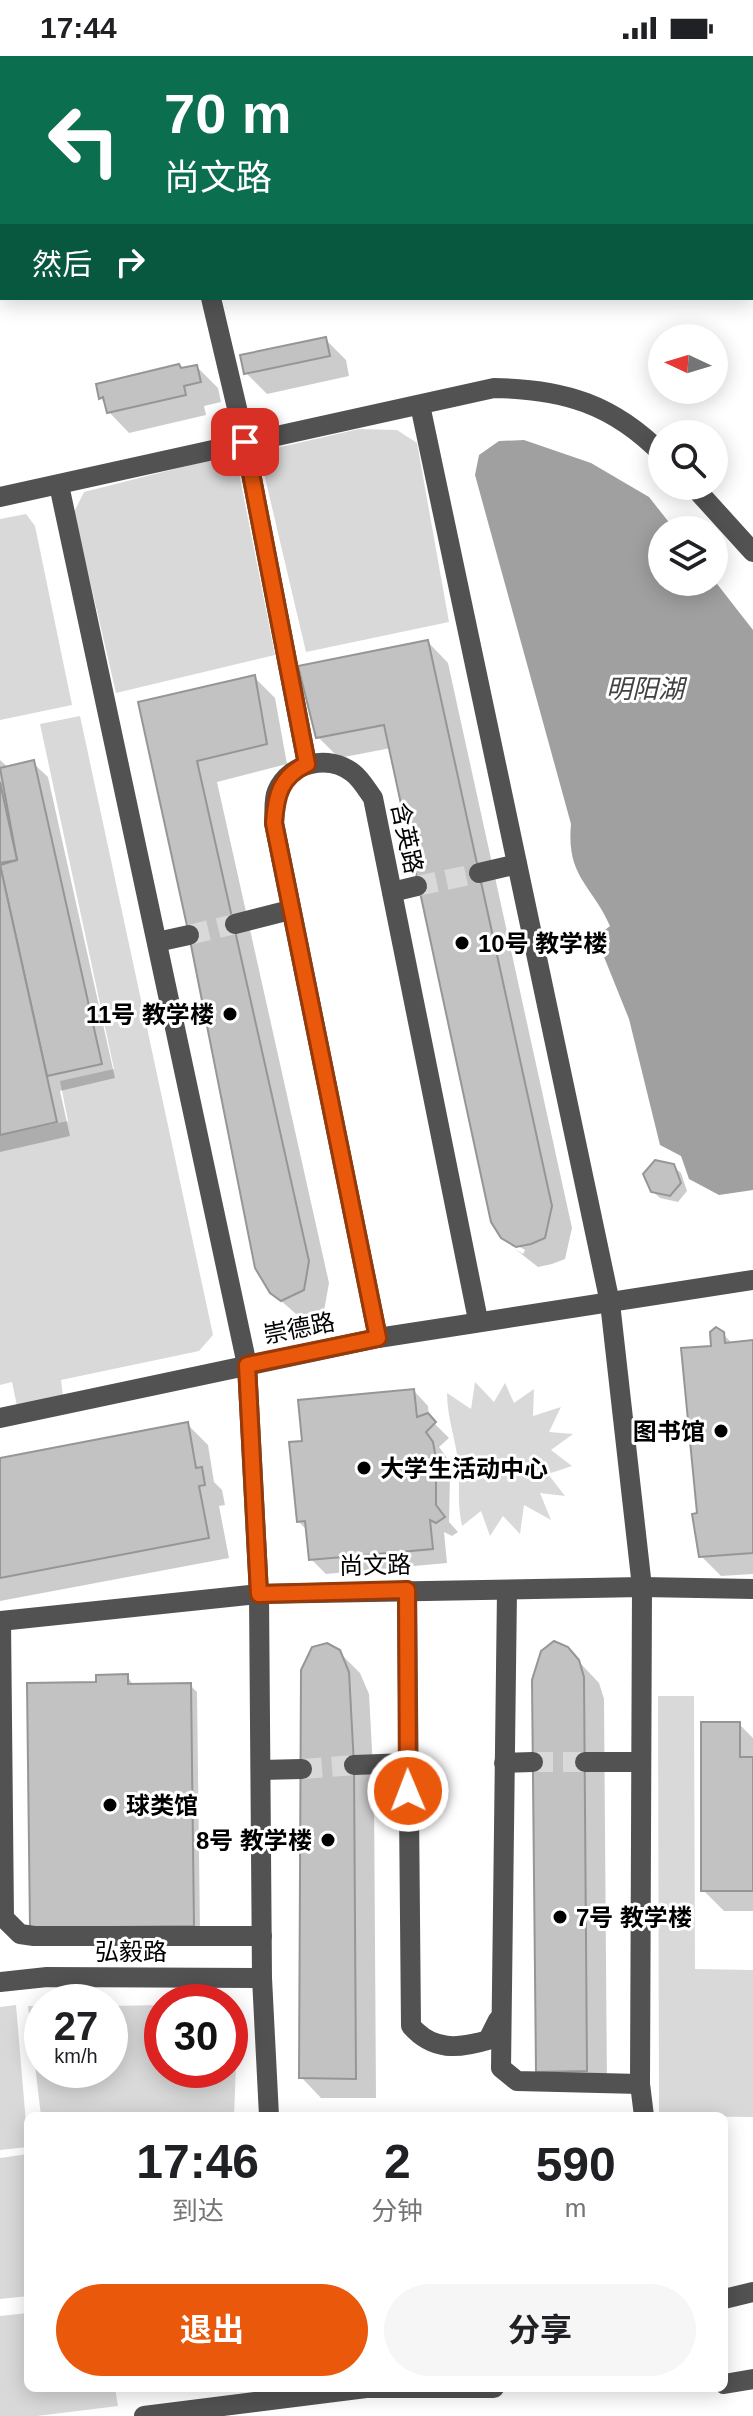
<!DOCTYPE html>
<html lang="zh">
<head>
<meta charset="utf-8">
<style>
  :root { --surface:#fff; --page:#f6f6f6; --text:#202124; --muted:#757577; --accent:#ea580c }
  body { margin:0; font-family:Arial,"Noto Sans SC",sans-serif; background:var(--page); color:var(--text); height:100vh; display:flex; flex-direction:column; font-size:30px; white-space:nowrap }
  * { box-sizing:border-box; margin:0 }
  p { font-size:26px; color:var(--muted) }
  .icon { flex:none; width:44px; height:44px; fill:none; stroke:currentColor; stroke-width:2; stroke-linecap:round; stroke-linejoin:round }
  .map { position:relative; flex:1; overflow:hidden }
  .panel { position:absolute; left:24px; top:2056px; width:704px; height:280px; display:flex; flex-direction:column; background:var(--surface); border-radius:12px; box-shadow:0 4px 20px #0003 }
  .panel>* { flex:none }
  .guide { position:absolute; left:0px; top:0px; width:754px; height:244px; box-shadow:0 4px 20px #0003; background:#0b6e4f; color:#fff; overflow:hidden }
  .needle { width:52px; rotate:274deg }
  .controls { position:absolute; left:648px; top:268px; display:grid; gap:16px }
  .controls a { display:grid; place-items:center; width:80px; height:80px; border-radius:50%; background:var(--surface); box-shadow:0 4px 20px #0003; font-size:40px }
  .speed { position:absolute; left:24px; top:1928px; display:flex; gap:16px; font-size:40px; font-weight:700; text-align:center }
  .speed>* { display:grid; place-content:center; width:104px; height:104px; border-radius:50%; background:var(--surface); box-shadow:0 4px 20px #0003; line-height:1 }
  .speed small { font-size:20px; font-weight:400 }
  .speed .limit { border:12px solid #d22; background:#fff; color:#111 }
  .pin { position:absolute; display:grid; place-items:center; width:68px; height:68px; color:#fff; margin:-34px; border-radius:16px; box-shadow:0 4px 12px #0006 }
  .me { position:absolute; width:88px; margin:-44px; rotate:359deg; stroke-linejoin:round; filter:drop-shadow(0 0 6px #0008) }
  .turn { display:flex; align-items:center; gap:28px; height:168px; padding:0 32px; font-size:36px }
  .turn .icon { width:104px; height:104px; stroke-width:2.5 }
  .turn b { display:block; font-size:56px; line-height:68px }
  .then { display:flex; align-items:center; height:76px; padding:0 32px; background:#0003; gap:16px; font-size:30px }
  .eta { display:flex; justify-content:space-evenly; align-items:center; height:136px; text-align:center }
  .eta b { font-size:48px; font-weight:700; line-height:56px }
  .button { display:flex; gap:16px; margin-top:auto; padding:16px 32px }
  .button a { flex:1; height:92px; border-radius:48px; background:var(--accent); color:#fff; font-size:32px; font-weight:700; line-height:92px; text-align:center }
  .button a+a { background:var(--page); color:var(--text) }
  .status { display:flex; justify-content:space-between; align-items:center; height:56px; padding:0 40px; background:var(--surface); direction:ltr }
  .status svg { height:22px; fill:currentColor }
  .map>svg:first-child { display:block }
</style>
</head>
<body>
<div class="status"><b>17:44</b><svg viewBox="0 0 49 12"><path d="M0 12V9h3v3zM5 12V6h3v6zM10 12V3h3v9zM15 12V0h3v12zM26 1h20v11H26zM47 4h2v5h-2z"/></svg></div>
<div class="map">
<svg width="753" height="2360" viewBox="0 0 753 2360">
  <rect width="100%" height="100%" fill="#fff"/>
  <!-- green -->
  <g fill="#d9d9d9">
    <polygon points="359,373 397,374 417,387 449,566 306,596 259,396"/>
    <polygon points="226,400 237,407 275,599 116,637 74,456 84,436"/>
    <polygon points="26,458 35,470 72,649 0,664 0,463"/>
    <polygon points="80,660 213,1279 199,1295 61,1324 63,1340 17,1350 12,1326 0,1329 0,1079 68,1065 60,1025 114,1013 40,668"/>
    <path d="M475,1326l19,20 11,-19 9,20 20,-14 -1,27 28,-9 -12,25 24,2 -22,16 21,16 -24,8 17,22 -25,-3 11,27 -27,-15 -4,29 -17,-18 -13,20 -9,-25 -19,15c-4,-21 -3,-30 -3,-50 0,-29 -12,-54 -12,-83l24,16z"/>
    <polygon points="694,1640 695,1913 753,1914 753,2061 659,2060 658,1640"/>
    <polygon points="16,1949 28,2091 0,2094 0,1951"/>
    <polygon points="162,1949 162,2014 230,2014 230,1949 234,1949 238,1957 234,2060 41,2060 28,1950 42,1950 42,2014 110,2014 110,1950"/>
    <polygon points="28,2098 28,2240 0,2243 0,2102"/>
    <polygon points="28,2257 28,2332 115,2332 118,2350 37,2360 0,2360 0,2260"/>
  </g>
  <!-- water -->
  <path fill="#a0a0a0" d="M524,384l67,23 58,34 26,33h-13v52l52,-2 39,50v560l-34,5 -30,-16 -8,-23 -21,-11 -31,-126 -33,-82 14,-11c-18,-41 -44,-49 -39,-102l-96,-349 4,-20 20,-14z"/>
  <!-- shadow -->
  <g fill="#0003">
    <polygon points="0,38 2,44 0,61"/>
    <polygon points="325,283 346,304 349,320 267,338 246,317"/>
    <polygon points="197,311 218,332 221,346 204,350 206,359 129,377 109,356 101,342"/>
    <polygon points="428,586 448,607 572,1172 565,1203 552,1208 538,1211 515,1193 523,1198 525,1194 513,1187 513,1191 503,1180 391,692 339,702 318,681"/>
    <polygon points="254,621 275,642 287,708 217,726 329,1227 324,1255 304,1265 271,1236 140,648"/>
    <polygon points="0,704 9,712 33,707 48,721 115,1022 60,1035 70,1080 0,1096"/>
    <polygon points="673,1110 681,1117 687,1135 678,1146 660,1142 652,1135"/>
    <polygon points="722,1277 733,1288 753,1286 753,1518 721,1520 701,1500 700,1459 713,1292"/>
    <polygon points="414,1335 428,1350 429,1362 449,1382 439,1391 447,1402 450,1419 449,1466 458,1476 452,1480 444,1476 447,1507 326,1518 311,1503 308,1475 298,1465 304,1387"/>
    <polygon points="187,1368 208,1389 214,1426 222,1434 225,1449 219,1450 229,1502 0,1545 0,1404"/>
    <polygon points="567,1593 599,1627 604,1643 607,2035 538,2015"/>
    <polygon points="339,1596 360,1617 369,1638 374,1731 376,2042 321,2042 301,2021"/>
    <polygon points="127,1620 134,1630 190,1629 197,1636 200,1876 39,1878 98,1628"/>
    <polygon points="739,1668 753,1682 753,1855 724,1855 703,1834"/>
  </g>
  <!-- building -->
  <g fill="#c2c2c2" stroke="#969696" stroke-width="2">
    <polygon points="49,0 117,0 118,2 50,2"/>
    <polygon points="326,281 330,300 244,318 240,299"/>
    <polygon points="179,308 181,312 197,309 201,326 184,330 186,339 107,357 103,341 99,343 96,328"/>
    <polygon points="428,584 552,1150 545,1182 531,1188 516,1191 501,1182 491,1166 384,669 316,682 298,610"/>
    <polygon points="255,619 267,688 197,705 309,1205 304,1234 281,1245 270,1237 255,1212 189,879 138,646"/>
    <polygon points="34,704 102,1008 47,1020 0,809 17,804 0,712"/>
    <polygon points="0,726 17,804 0,807"/>
    <polygon points="0,809 57,1066 0,1079"/>
    <polygon points="655,1104 674,1108 681,1127 670,1140 651,1136 643,1118"/>
    <polygon points="716,1271 724,1276 725,1287 753,1284 753,1497 699,1501 692,1458 697,1457 681,1292 711,1290 710,1276"/>
    <polygon points="414,1333 417,1361 428,1357 436,1366 426,1376 433,1386 436,1403 436,1449 445,1461 436,1467 430,1464 433,1493 309,1504 305,1465 297,1466 289,1386 302,1385 298,1344"/>
    <polygon points="188,1366 196,1412 202,1411 205,1429 199,1430 209,1482 0,1522 0,1402"/>
    <polygon points="554,1585 568,1591 579,1604 584,1621 587,2015 536,2016 532,1624 541,1595"/>
    <polygon points="327,1587 340,1594 349,1616 354,1709 356,2023 299,2022 301,1614 312,1591"/>
    <polygon points="128,1618 128,1628 191,1627 194,1870 30,1872 27,1627 96,1626 96,1619"/>
    <polygon points="701,1666 740,1666 740,1701 753,1701 753,1835 701,1835"/>
  </g>
  <g fill="none" stroke-linecap="round" stroke-linejoin="round">
    <!-- minor-tunnel -->
    <g stroke="#d9d9d9" stroke-width="20" stroke-dasharray="20 10" stroke-linecap="butt">
      <polyline points="417,830 479,817"/>
      <polyline points="189,879 235,868"/>
      <polyline points="533,1706 585,1706"/>
      <polyline points="302,1713 354,1709"/>
    </g>
    <defs>
      <g id="major">
        <polyline points="184,2 186,0"/>
        <polyline points="213,2 215,0"/>
        <polyline points="0,164 2,162"/>
        <polyline points="0,193 2,192"/>
      </g>
    </defs>
    <!-- major casing -->
    <use href="#major" stroke="#dbdbdb" stroke-width="23"/>
    <!-- minor -->
    <g stroke="#525252" stroke-width="20">
      <polyline points="16,0 16,2"/>
      <polyline points="752,86 753,85"/>
      <polyline points="211,242 245,386 307,708"/>
      <polyline points="420,349 610,1247 642,1531 640,2028 644,2060"/>
      <polyline points="59,429 247,1309 259,1538 262,1922 269,2060"/>
      <polyline points="693,430 753,496"/>
      <path d="M0,441l494,-109c69,1 119,16 168,66"/>
      <polyline points="479,817 517,808"/>
      <polyline points="392,836 417,830"/>
      <polyline points="235,868 290,854"/>
      <polyline points="157,886 189,879"/>
      <path d="M378,1282l-104,-515c1,-9 -1,-23 3,-32 13,-29 52,-37 76,-18 8,6 14,17 20,25l105,522"/>
      <polyline points="0,1362 378,1282 753,1224"/>
      <path d="M407,1534l4,436c22,25 47,23 77,14l10,-20"/>
      <polyline points="507,1534 501,2012 517,2025 640,2028"/>
      <polyline points="0,1565 259,1538 642,1531 753,1533"/>
      <polyline points="1,1565 4,1862 20,1878 34,1880 262,1880"/>
      <polyline points="585,1706 641,1706"/>
      <polyline points="504,1707 533,1706"/>
      <polyline points="354,1709 408,1707"/>
      <polyline points="261,1714 302,1713"/>
      <polyline points="0,1926 47,1921 262,1922"/>
      <polyline points="724,2243 753,2236"/>
      <polyline points="724,2328 753,2323"/>
      <polyline points="144,2360 366,2332 494,2332"/>
    </g>
    <!-- major -->
    <use href="#major" stroke="#000" stroke-width="20"/>
  </g>
  <g fill="none" stroke-linecap="round" stroke-linejoin="round">
    <defs>
      <path id="route" d="M245,386l62,322c-27,13 -31,31 -33,59l104,515 -131,27 12,229 148,-4 1,201"/>
    </defs>
    <!-- route casing -->
    <use href="#route" stroke="#983908" stroke-width="20"/>
    <!-- route -->
    <use href="#route" stroke="#ea580c" stroke-width="14"/>
  </g>
  <!-- markers -->
  <g fill="#000" stroke="#fff" stroke-width="3">
    <circle cx="462" cy="887" r="8"/>
    <circle cx="230" cy="958" r="8"/>
    <circle cx="721" cy="1375" r="8"/>
    <circle cx="364" cy="1412" r="8"/>
    <circle cx="110" cy="1749" r="8"/>
    <circle cx="328" cy="1784" r="8"/>
    <circle cx="560" cy="1861" r="8"/>
  </g>
  <g text-anchor="middle" dominant-baseline="central" stroke-width="6" stroke-linejoin="round" paint-order="stroke">
    <!-- street labels -->
    <g font-size="24" fill="#000" stroke="#fff">
      <text transform="translate(407 782) rotate(78)">含英路</text>
      <text transform="translate(299 1272) rotate(-11)">崇德路</text>
      <text transform="translate(375 1509) rotate(-1)">尚文路</text>
      <text x="131" y="1895">弘毅路</text>
    </g>
    <!-- poi labels -->
    <g font-size="24" font-weight="bold" fill="#000" stroke="#fff" text-anchor="start">
      <text x="478" y="887">10号 教学楼</text>
      <text x="214" y="958" text-anchor="end">11号 教学楼</text>
      <text x="705" y="1375" text-anchor="end">图书馆</text>
      <text x="380" y="1412">大学生活动中心</text>
      <text x="126" y="1749">球类馆</text>
      <text x="312" y="1784" text-anchor="end">8号 教学楼</text>
      <text x="576" y="1861">7号 教学楼</text>
    </g>
    <!-- water labels -->
    <g font-size="26" font-style="italic" fill="#414141" stroke="#fff">
      <text x="645" y="633">明阳湖</text>
    </g>
  </g>
</svg>
<div class="controls">
<a><svg class="needle" viewBox="-14 -14 28 28"><path d="M0-13l5 13h-10z" fill="#e53935"/><path d="M0 13l5-13h-10z" fill="#757577"/></svg></a>
<a><svg class="icon" aria-label="search" viewBox="0 0 24 24"><circle cx="10" cy="10" r="6"/><path d="M15 15l6 6"/></svg></a>
<a><svg class="icon" aria-label="layers" viewBox="0 0 24 24"><path d="M12 4l9 5-9 5-9-5zM3 14l9 5 9-5"/></svg></a>
</div>
<div class="speed"><div>27<small>km/h</small></div><div class="limit">30</div></div>
<div class="pin" style="left:245px;top:386px;background:#d93025"><svg class="icon" aria-label="arrive" viewBox="0 0 24 24"><path d="M6 21V4h12l-3 4 3 4H6"/></svg></div>
<svg class="me" style="left:408px;top:1735px" viewBox="-20 -20 40 40"><circle r="17" fill="#ea580c" stroke="#fff" stroke-width="3"/><path d="M0-11L8 9 0 5-8 9z" fill="#fff"/></svg>
<div class="guide">
<div class="turn"><svg class="icon" aria-label="left" viewBox="0 0 24 24"><path d="M17 20v-9H6M10 6l-5 5 5 5"/></svg><div><b>70 m</b>尚文路</div></div>
<div class="then">然后<svg class="icon" aria-label="right" viewBox="0 0 24 24"><path d="M7 20v-9h11M14 6l5 5-5 5"/></svg></div>
</div>
<section class="panel">
<div class="eta">
<div><b>17:46</b><p>到达</p></div>
<div><b>2</b><p>分钟</p></div>
<div><b>590</b><p>m</p></div>
</div>
<div class="button"><a>退出</a><a>分享</a></div>
</section>
</div>
</body>
</html>
